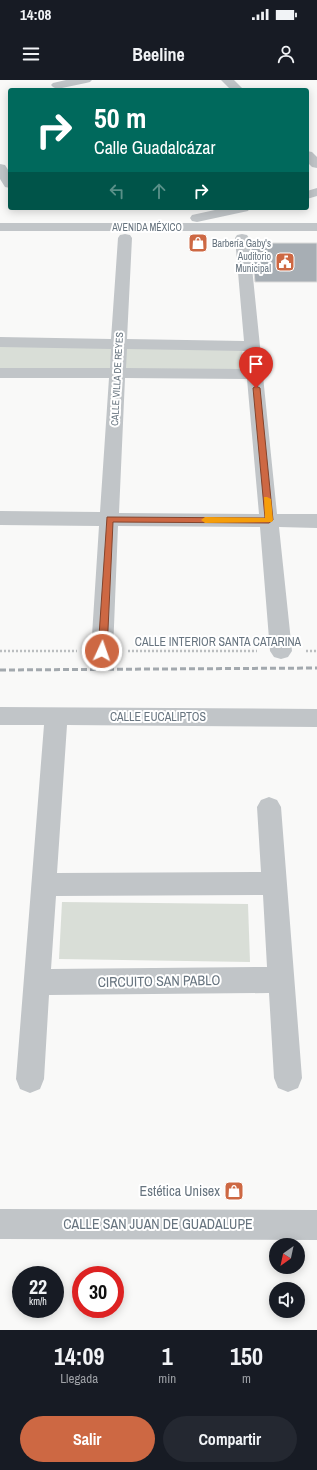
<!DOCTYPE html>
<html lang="es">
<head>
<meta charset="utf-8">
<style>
  :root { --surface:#171b24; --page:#242831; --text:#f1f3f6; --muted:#9ea1a6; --accent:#cd6843 }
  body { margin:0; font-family:"Archivo Narrow",sans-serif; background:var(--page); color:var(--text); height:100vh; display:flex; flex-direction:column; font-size:15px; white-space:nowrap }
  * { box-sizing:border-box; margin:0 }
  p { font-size:13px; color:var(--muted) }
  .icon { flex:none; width:22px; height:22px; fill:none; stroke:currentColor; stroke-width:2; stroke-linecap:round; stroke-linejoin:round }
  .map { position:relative; height:1250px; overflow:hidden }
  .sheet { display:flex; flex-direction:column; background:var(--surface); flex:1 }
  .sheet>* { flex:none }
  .top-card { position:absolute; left:8px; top:8px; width:301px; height:122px; border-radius:4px; box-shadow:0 2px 10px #0003; background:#00695c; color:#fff; overflow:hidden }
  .needle { width:26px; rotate:213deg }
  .fabs { position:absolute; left:269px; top:1158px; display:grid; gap:8px }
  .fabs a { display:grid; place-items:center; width:36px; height:36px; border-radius:50%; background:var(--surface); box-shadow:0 2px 10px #0003; font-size:20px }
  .speed { position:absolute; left:12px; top:1186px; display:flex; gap:8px; font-size:20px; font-weight:700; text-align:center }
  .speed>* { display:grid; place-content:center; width:52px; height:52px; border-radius:50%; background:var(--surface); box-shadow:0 2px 10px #0003; line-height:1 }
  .speed small { font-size:10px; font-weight:400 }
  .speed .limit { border:6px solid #d22; background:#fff; color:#111 }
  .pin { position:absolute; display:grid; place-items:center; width:34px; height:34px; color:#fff; margin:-41px -17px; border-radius:50% 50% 50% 0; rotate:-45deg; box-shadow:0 0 4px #0007 }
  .pin .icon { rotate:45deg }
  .me { position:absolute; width:44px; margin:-22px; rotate:3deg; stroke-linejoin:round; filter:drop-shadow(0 0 3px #0008) }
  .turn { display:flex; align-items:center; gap:14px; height:84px; padding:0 20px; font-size:18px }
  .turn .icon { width:52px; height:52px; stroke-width:2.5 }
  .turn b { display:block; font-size:28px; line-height:34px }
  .lanes { display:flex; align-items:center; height:38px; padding:0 20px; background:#0003; justify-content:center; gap:20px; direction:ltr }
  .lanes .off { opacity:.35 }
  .eta { display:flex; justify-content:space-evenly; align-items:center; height:68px; text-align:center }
  .eta b { font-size:24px; font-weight:800; line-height:28px }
  .action { display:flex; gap:8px; margin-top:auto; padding:8px 20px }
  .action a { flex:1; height:46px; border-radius:24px; background:var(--accent); color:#fff; font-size:16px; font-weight:800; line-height:46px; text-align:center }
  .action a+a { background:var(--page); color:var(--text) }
  .status { display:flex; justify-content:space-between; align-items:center; height:28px; padding:0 20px; background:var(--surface); direction:ltr }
  .status svg { height:11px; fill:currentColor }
  header { display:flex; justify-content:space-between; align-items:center; height:52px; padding:0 20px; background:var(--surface); font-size:18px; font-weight:800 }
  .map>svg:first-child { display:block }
</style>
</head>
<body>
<div class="status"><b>14:08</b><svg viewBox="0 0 49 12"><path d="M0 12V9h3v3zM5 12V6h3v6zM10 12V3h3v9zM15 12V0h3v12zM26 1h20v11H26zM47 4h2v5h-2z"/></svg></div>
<header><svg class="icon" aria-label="menu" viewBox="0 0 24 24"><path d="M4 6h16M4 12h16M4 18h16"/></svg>Beeline<svg class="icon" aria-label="person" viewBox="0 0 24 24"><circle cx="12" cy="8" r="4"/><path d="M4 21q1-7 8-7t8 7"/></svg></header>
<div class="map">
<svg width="317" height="1250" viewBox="0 0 317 1250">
  <rect width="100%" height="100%" fill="#f9f9f8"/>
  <!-- green -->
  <g fill="#d9ded7">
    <polygon points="0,265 242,267 244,293 0,290"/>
    <polygon points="62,822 248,824 250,882 59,879"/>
  </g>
  <!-- building -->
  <polygon fill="#a7aeb4" stroke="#dbdbda" points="251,163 317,163 317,202 255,202"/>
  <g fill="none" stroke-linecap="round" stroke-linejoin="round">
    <!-- path -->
    <g stroke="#bbbec0" stroke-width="2.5" stroke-dasharray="2 2" stroke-linecap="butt">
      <polyline points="0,571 77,571"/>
      <polyline points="128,571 257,571"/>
      <polyline points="306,571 317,571"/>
    </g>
    <!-- minor -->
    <g fill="#c1c5c8" fill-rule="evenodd">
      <polygon points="66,0 92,0 90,2 86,3 57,9 53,7 51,5 53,3"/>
      <polygon points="221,0 234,0 244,10 231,10"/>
      <polygon points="307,71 312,72 317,77 317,88 312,87 307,82"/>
      <polygon points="0,84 5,85 10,93 10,108 5,107 0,99"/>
      <polygon points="317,108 317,116 307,119 307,111"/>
      <polygon points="224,128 250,128 248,131 197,142 192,141 190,138 192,135"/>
      <rect x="0" y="143" width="317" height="8"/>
      <path d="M125,154l5,1 2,3 -5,101 117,2 -9,-103 2,-3 5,-1 5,1 2,3 28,276h40v14l-38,-1 13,124 -4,6 -7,2 -7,-2 -4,-6 -10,-124 -142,-1 -5,125 -4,6 -7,2 -7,-2 -4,-6 8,-125 -99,-1v-14l100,1 9,-134h-109v-10h110l1,-19 -111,-2v-10l111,2 7,-101 2,-3zM127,269l118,2 1,18 -120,-1zM125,298l122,1 12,135 -140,-1z"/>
      <path d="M0,627l317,2v18l-250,-2 -10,148 204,-1 -4,-65 4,-7 8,-3 8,3 4,7 21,271 -4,10 -10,4 -10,-4 -4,-10 -5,-85 -220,2 -5,84 -4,10 -10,4 -10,-4 -4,-10 28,-354h-44zM263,815l4,72 -216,2 5,-73z"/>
      <polygon points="0,1129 317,1130 317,1160 0,1159"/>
    </g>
    <!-- rail -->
    <polyline stroke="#a3a9ae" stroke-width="3" stroke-dasharray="6 3" stroke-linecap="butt" points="0,590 317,588"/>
  </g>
  <!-- route -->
  <polygon fill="#cd6843" stroke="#85442c" points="256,306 260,308 273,440 269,443 113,442 107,571 102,574 99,573 98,571 107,437 265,438 253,308"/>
  <!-- slow -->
  <polygon fill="#f59e0b" points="264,417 267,417 271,419 273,440 272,442 205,443 201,440 205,437 265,438"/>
  <!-- icons -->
  <defs>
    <symbol id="shop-square" viewBox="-11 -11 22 22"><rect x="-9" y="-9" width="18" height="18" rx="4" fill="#cd6843" stroke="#fff"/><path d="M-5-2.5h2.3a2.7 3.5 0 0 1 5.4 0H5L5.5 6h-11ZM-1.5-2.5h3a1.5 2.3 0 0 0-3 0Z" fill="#fff"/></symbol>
    <symbol id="civic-square" viewBox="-11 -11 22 22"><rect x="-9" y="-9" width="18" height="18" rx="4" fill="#cd6843" stroke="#fff"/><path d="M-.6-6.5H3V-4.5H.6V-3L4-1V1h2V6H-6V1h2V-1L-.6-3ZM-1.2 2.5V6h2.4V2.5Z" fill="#fff"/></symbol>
  </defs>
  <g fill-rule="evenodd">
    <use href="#shop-square" x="187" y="152" width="22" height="22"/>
    <use href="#civic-square" x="274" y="171" width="22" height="22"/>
    <use href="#shop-square" x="223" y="1100" width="22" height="22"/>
  </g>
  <g text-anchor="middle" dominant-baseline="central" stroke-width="4" stroke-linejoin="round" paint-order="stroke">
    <!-- far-street labels -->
    <g font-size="10" fill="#67747f" stroke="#fff">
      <text x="147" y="147">AVENIDA MÉXICO</text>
      <text transform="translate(117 299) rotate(-87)">CALLE VILLA DE REYES</text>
    </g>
    <!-- far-poi labels -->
    <g font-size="10" fill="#67747f" stroke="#fff" text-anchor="start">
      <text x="212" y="163">Barbería Gaby's</text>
      <text x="271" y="176" text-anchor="end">Auditorio<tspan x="271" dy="12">Municipal</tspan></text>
    </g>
    <!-- street labels -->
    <g font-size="12" fill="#67747f" stroke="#fff">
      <text x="218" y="562">CALLE INTERIOR SANTA CATARINA</text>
      <text x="158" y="637">CALLE EUCALIPTOS</text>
    </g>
    <!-- near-street labels -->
    <g font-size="14" fill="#67747f" stroke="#fff">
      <text transform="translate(159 901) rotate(-1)">CIRCUITO SAN PABLO</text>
      <text x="158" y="1144">CALLE SAN JUAN DE GUADALUPE</text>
    </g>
    <!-- near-poi labels -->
    <g font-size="14" fill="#67747f" stroke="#fff" text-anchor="end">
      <text x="220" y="1111">Estética Unisex</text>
    </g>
  </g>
</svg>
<div class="fabs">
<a><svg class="needle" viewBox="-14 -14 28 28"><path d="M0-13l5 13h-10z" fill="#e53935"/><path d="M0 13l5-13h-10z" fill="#9ea1a6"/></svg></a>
<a><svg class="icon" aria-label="sound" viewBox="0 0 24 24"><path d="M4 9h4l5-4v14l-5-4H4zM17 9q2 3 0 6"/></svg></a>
</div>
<div class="speed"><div>22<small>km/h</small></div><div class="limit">30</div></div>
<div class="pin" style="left:256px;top:308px;background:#d93025"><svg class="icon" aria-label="arrive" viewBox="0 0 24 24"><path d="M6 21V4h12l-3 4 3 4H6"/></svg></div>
<svg class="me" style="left:102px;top:571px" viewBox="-20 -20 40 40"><circle r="17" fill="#cd6843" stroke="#fff" stroke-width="3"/><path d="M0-11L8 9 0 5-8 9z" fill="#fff"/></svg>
<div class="top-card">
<div class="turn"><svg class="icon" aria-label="right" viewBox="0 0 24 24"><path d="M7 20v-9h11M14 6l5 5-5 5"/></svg><div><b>50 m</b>Calle Guadalcázar</div></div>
<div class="lanes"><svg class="icon off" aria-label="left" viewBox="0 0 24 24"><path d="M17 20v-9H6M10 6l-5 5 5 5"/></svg><svg class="icon off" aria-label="ahead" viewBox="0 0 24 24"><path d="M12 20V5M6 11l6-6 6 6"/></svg><svg class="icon" aria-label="right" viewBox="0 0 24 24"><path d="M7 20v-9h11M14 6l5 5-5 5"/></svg></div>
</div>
</div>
<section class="sheet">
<div class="eta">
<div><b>14:09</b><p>Llegada</p></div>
<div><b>1</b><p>min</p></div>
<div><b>150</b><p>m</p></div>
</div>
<div class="action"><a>Salir</a><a>Compartir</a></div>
</section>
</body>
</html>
